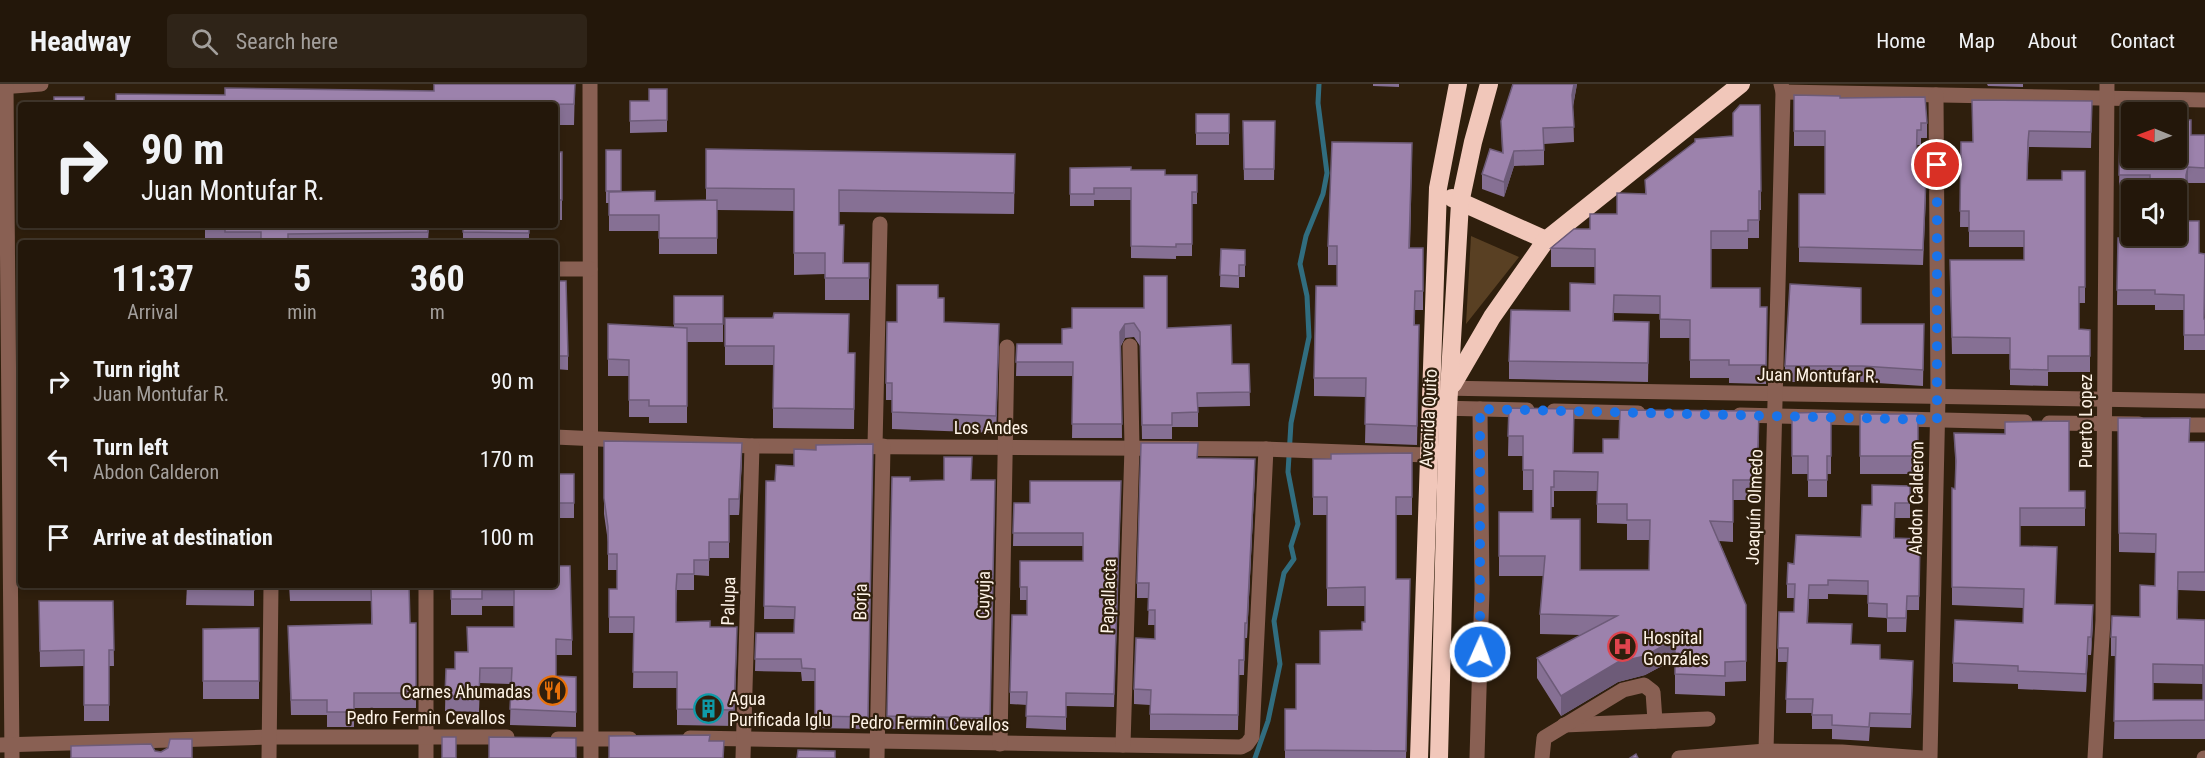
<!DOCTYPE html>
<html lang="en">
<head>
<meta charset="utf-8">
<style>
  :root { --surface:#23170a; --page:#2f2418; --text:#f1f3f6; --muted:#a39f9c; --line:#40362b }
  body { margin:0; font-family:"Roboto Condensed",sans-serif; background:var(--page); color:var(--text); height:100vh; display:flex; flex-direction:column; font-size:22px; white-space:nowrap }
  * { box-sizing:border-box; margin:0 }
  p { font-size:20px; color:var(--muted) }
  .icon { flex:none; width:33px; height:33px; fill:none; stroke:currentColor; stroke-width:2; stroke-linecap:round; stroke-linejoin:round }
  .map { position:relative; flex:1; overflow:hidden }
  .side { position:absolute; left:18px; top:156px; width:540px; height:348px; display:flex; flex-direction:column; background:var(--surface); border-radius:6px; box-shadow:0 3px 9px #0003,0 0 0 2px var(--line) }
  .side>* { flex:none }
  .top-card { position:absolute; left:18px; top:18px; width:540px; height:126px; border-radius:6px; box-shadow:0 3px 9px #0003,0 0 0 2px var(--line); background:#23170a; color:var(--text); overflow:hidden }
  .needle { width:39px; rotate:271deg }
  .tools { position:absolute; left:2121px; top:18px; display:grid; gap:12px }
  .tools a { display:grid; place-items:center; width:66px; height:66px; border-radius:6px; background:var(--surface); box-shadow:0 3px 9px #0003,0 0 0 2px var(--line); font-size:30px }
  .pin { position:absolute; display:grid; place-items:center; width:51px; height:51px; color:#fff; margin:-26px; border:3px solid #fff; border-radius:50%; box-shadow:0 2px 6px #0007 }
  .me { position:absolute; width:66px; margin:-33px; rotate:2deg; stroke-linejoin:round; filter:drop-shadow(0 0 4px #0008) }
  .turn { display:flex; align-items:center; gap:21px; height:126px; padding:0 24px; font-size:27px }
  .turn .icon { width:78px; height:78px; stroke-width:2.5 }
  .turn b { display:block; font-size:42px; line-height:51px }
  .eta { display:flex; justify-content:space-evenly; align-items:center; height:102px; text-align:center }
  .eta b { font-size:36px; font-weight:700; line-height:42px }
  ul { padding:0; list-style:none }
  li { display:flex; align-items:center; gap:18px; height:78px; padding:0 24px }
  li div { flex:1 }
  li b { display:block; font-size:22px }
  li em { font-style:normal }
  header { display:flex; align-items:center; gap:36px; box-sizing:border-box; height:84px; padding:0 30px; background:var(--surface); border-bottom:2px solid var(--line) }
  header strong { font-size:28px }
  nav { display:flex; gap:33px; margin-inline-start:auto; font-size:21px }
  .search { width:420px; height:54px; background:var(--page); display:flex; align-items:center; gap:15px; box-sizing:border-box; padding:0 21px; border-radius:6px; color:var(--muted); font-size:22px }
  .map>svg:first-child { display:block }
</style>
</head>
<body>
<header>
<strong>Headway</strong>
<div class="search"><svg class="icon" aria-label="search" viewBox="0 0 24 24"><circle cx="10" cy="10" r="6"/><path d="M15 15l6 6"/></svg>Search here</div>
<nav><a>Home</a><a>Map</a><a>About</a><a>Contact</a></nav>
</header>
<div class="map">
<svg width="2205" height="674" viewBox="0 0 2205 674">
  <rect width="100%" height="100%" fill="#2f1f0d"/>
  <!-- grass -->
  <polygon fill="#594023" points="1471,152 1519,173 1466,240"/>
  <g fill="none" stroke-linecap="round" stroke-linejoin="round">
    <!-- stream -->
    <polyline stroke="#316d7f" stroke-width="5" points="1255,674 1268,637 1280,580 1274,537 1284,489 1294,475 1291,462 1298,440 1288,388 1291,339 1309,253 1307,212 1300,180 1306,152 1323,110 1327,89 1318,19 1319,0"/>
    <!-- minor -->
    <g stroke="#896053" stroke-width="15">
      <polyline points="590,0 591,674"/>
      <polyline points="0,3 41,0"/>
      <polyline points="6,3 12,674"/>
      <polyline points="1783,8 2205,16"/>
      <polyline points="555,185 590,185"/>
      <polyline points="1440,304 2205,317"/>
      <polyline points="1437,324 1527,326"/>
      <polyline points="1554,327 1638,329"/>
      <polyline points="1740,331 2025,338"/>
      <polyline points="2049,339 2139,340"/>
      <polyline points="2172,341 2205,341"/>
      <polyline points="555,353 752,362 1266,365 1427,371"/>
      <polyline points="875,362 880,140"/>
      <polyline points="426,501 426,674"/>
      <polyline points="1564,641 1708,635"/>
      <polyline points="690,654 1241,663 1247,660 1252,653 1266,365"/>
      <polyline points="558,655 630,655"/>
      <polyline points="1000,660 1007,263"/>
      <polyline points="0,661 269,653 507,653"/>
      <polyline points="1123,661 1132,363 1130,262"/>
      <polyline points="1766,667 1783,8 1781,0"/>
      <polyline points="269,674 271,501"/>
      <polyline points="743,674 752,362"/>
      <polyline points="877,674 883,362"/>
      <polyline points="1477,674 1482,505 1480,325"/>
      <polyline points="1542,674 1544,654 1623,606 1644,601 1653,608 1655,637"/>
      <polyline points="1679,674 1766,667 1842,668 1922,674"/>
      <polyline points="1930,674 1938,313 1936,11"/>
      <polyline points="2095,674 2103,536 2107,0"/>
      <polyline points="2204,674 2205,674"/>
    </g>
    <!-- highway -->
    <g stroke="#f1c7ba" stroke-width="18">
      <polyline points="1452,114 1546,156"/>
      <polyline points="1453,300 1492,233 1546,156 1741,0"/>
      <polyline points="1419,674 1438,104 1458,0"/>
      <polyline points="1439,674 1448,324 1460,119 1473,58 1489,0"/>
    </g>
  </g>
  <!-- wall -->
  <g fill="#867094" fill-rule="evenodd">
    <polygon points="575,0 574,41 555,41 555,21 116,21 225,11 434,7"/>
    <polygon points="1373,0 1399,0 1399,3 1373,2"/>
    <polygon points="1513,0 1577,0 1573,23 1574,58 1544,60 1544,81 1514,82 1504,113 1482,105 1482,90 1502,69 1501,37"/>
    <polygon points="1987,0 2025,0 2023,0 2023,3 1988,2"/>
    <polygon points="667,5 667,48 630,49 630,17 649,17"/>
    <polygon points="1794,11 1840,14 1927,39 1927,54 1921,54 1921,61 1917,61 1916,94 1926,110 1923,181 1799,178 1799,110 1825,110 1825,62 1794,62"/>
    <polygon points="2092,17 2091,64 2029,63 2027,96 2062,96 2085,87 2085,219 2079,219 2079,245 2090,246 2090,288 2048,288 2048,302 2010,301 2010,270 1952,270 1950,192 2024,176 2024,163 1969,163 1969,143 1960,143 1961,58 1972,58"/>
    <polygon points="1760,21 1761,126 1759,126 1759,154 1748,154 1748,165 1711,165 1711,204 1760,223 1767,241 1766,300 1729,299 1729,294 1690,294 1690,254 1660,254 1660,230 1614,229 1614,237 1649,238 1648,298 1509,295 1509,277 1570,227 1595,200 1595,183 1551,183 1551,164 1617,130 1645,110 1645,96 1733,52 1733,29"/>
    <polygon points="2132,28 2191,51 2205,51 2205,99 2188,99 2186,107 2186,137 2199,169 2205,170 2204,235 2205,235 2205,266 2184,266 2184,226 2155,226 2155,221 2117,221 2118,154 2150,154 2176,106 2119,106 2120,50 2131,50"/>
    <rect x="1196" y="30" width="33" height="31"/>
    <polygon points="1275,37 1274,96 1244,96 1243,48"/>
    <polygon points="706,65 1015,70 1014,130 839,128 839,141 844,179 869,179 869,216 825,216 825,190 794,191 794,127 717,126 717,170 659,170 659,147 609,147 609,119 606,119 606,66 621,107 655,117 706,116"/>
    <rect x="555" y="68" width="7" height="68"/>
    <polygon points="1412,78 1410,164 1423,164 1423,226 1415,226 1415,241 1419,241 1417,361 1365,359 1366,313 1314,312 1314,294 1337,202 1337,181 1328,181 1328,162"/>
    <polygon points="1070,84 1131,86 1165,91 1197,91 1197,120 1192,120 1192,172 1176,172 1176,175 1131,174 1131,116 1094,116 1094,122 1070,122"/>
    <polygon points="205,141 429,141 428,159 205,159"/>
    <rect x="463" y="141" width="66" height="18"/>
    <polygon points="1221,165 1245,166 1245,193 1239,193 1239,204 1220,203"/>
    <polygon points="555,197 568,272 568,286 555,285"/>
    <polygon points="18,203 21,203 21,329 19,329"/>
    <polygon points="674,212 723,212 723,258 687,258 687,339 649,339 649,333 629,333 629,292 608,292 608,240 674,243"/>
    <polygon points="938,214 944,238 999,257 996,349 892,345 892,316 886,316 886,299 897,238"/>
    <polygon points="1072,224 1167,244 1232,280 1249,280 1250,322 1198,323 1198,343 1172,343 1172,355 1142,355 1140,262 1134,253 1125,254 1121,262 1122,354 1072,354 1073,292 1016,292 1017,260 1062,260 1072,244"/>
    <polygon points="725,234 849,269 855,269 854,345 773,344 773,281 725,281"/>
    <polygon points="1861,240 1924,240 1923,302 1862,298 1785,298 1785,282"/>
    <path d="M1509,324l64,45h30l16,-14 140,-8 -2,69h-24v42l-14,-1 27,64v76l-21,1v14l-50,-2v-35l-30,16 -27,7 -57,34 -24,-38v-20l44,-23 -41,-1v-20l4,-38h-45v-64h34v-22h-10v-34h-15zM1554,407h43v32l30,1v16h23l-1,30h-69l-29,-51v-12h3z"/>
    <polygon points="1831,328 1831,390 1827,390 1827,413 1808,413 1808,390 1792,390 1792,329"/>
    <rect x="1860" y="330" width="58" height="60"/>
    <path d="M2118,334l72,24h15v149l-27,-1v29l27,1v119h-91l2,-83h-5v-19l29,-20 15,-31 1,-33 -37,-1zM2153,599l50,1v16h-50z"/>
    <polygon points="1954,349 2069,407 2085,407 2085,442 2020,442 2020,462 2056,520 2093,539 2091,571 2088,571 2086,608 2018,605 2018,600 1953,598 1953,579 2023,539 2023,524 1952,521 1952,404 1955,405 1956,391"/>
    <polygon points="604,357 742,375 739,431 729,431 729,474 709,474 709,492 694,491 694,506 677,506 676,521 676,538 710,543 737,559 734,642 677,641 677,604 633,604 634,549 609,549 609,505 617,505 617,486 608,486 608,458 604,430"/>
    <polygon points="873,360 868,645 815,644 815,597 802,597 801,588 755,587 756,549 794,549 795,535 764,535 766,397 775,397 816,366"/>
    <polygon points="1412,369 1412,431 1396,431 1396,495 1410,513 1406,674 1285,674 1285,625 1296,625 1320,580 1362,546 1365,538 1365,522 1327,522 1327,431 1313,431 1313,375 1331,375"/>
    <polygon points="1198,374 1255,390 1247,554 1245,554 1244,591 1239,591 1238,646 1150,646 1150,621 1134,620 1134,605 1155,555 1155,541 1148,541 1149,514 1137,514 1137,499"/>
    <rect x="555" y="390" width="19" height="44"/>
    <polygon points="892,393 910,397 995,396 990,646 887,645"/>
    <polygon points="1910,402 1910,434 1895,434 1895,454 1920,455 1919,526 1907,526 1906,548 1887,548 1887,534 1868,533 1868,511 1828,510 1828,515 1809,515 1808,539 1913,591 1911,644 1870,643 1869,657 1832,655 1832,645 1812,645 1812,629 1786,629 1787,578 1778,578 1778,564 1794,528 1795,514 1787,514 1787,500 1794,480 1861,453 1872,421"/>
    <polygon points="1121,410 1114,623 1066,622 1066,646 1026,644 1027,621 1010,620 1010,608 1027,531 1027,516 1020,516 1020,477 1083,477 1083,462 1013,462 1014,419 1030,419"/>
    <polygon points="187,501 254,501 254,522 186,521"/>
    <polygon points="289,501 409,501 410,539 416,539 416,624 354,624 354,643 327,643 327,631 291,631 288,542 371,540 371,517 290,517"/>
    <polygon points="451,501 555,501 572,556 572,571 556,571 556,592 576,593 576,643 510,641 511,600 480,599 479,628 445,627 446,585 455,585 467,568 514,543 514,522 482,522 482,531 451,531"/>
    <polygon points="39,517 113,517 114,582 109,582 109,637 84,637 84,582 40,583"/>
    <polygon points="259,544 259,615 203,615 203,545"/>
  </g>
  <!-- shaded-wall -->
  <g fill="#6d5b78">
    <polygon points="1574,0 1577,0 1572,26 1572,11"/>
    <polygon points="1514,67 1514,82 1504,113 1504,98"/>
    <polygon points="2188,83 2188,99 2186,107 2186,91"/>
    <polygon points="999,240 999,257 996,349 996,332"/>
    <polygon points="1125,240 1125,254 1120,262 1120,248"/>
    <polygon points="742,359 742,375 739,431 739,415"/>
    <polygon points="1255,375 1255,390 1247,554 1247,539"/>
    <polygon points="2093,521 2093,539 2091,571 2091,553"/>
    <polygon points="2088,553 2088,571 2086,608 2086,590"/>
    <polygon points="1675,555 1675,575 1645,591 1618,598 1561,632 1561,612 1618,578"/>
  </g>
  <!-- building -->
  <g fill="#9c82ac" stroke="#6d5b78" stroke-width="1.5" fill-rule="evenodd">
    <polygon points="434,0 575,0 574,20 116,21 116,10 225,11 225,4 434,7"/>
    <polygon points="1513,0 1574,0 1572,11 1574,43 1543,44 1544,66 1514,67 1504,98 1482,90 1490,65 1503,69 1501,37"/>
    <polygon points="649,5 667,5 667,36 630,37 630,17 649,17"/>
    <polygon points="1794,11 1840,12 1840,14 1925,13 1927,39 1921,39 1921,46 1917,46 1916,94 1926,94 1923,166 1799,163 1799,110 1825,110 1825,47 1794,47"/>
    <rect x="54" y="13" width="30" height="8"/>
    <polygon points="1972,16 2092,17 2091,48 2029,47 2028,58 2027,96 2062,96 2062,87 2085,87 2085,203 2079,203 2079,245 2090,246 2090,272 2048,272 2048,286 2010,285 2010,254 1952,253 1950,176 2024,176 2024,147 1969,147 1969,127 1960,127 1961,58 1973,58"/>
    <polygon points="1740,21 1760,21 1761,107 1759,107 1759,136 1748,136 1748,147 1711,147 1711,204 1760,204 1760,223 1767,223 1766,281 1729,281 1729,276 1690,276 1690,236 1660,235 1660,212 1614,211 1613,237 1649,238 1648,279 1509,277 1511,226 1570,227 1570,199 1595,200 1595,165 1551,164 1574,145 1590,145 1590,130 1617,130 1617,109 1646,110 1645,96 1695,58 1695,55 1733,52 1733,29"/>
    <polygon points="2131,22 2157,22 2157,28 2132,28 2132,74 2176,74 2176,36 2191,36 2191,51 2205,51 2205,84 2188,83 2186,91 2186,137 2199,137 2199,169 2205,170 2204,235 2205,235 2205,251 2184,251 2184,211 2155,210 2155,206 2117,206 2118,154 2150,154 2150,152 2176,152 2176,106 2150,106 2150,91 2119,91 2120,50 2131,50"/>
    <rect x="1196" y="30" width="33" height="19"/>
    <polygon points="1243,37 1275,37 1274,85 1244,85"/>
    <polygon points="1332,58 1412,59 1409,164 1423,164 1423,207 1415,207 1414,241 1419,241 1417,342 1365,340 1366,294 1314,294 1316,202 1337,202 1337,162 1328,162"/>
    <polygon points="706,65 1015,70 1014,109 839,106 839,141 844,141 843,179 869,179 869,194 825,194 825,169 794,169 794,105 706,104"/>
    <rect x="606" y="66" width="15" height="41"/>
    <rect x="555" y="68" width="7" height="48"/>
    <polygon points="1131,83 1131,86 1165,86 1165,91 1197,91 1197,108 1192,108 1192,160 1176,160 1176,163 1131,162 1131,104 1094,104 1094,110 1070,110 1070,84"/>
    <polygon points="655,107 655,117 717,116 717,154 659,154 659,131 609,131 609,108"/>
    <polygon points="205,141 428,141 428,148 288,150 288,159 261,159 261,148 225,148 225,143 205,143"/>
    <polygon points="463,141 529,141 529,149 463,148"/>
    <polygon points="1221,165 1245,166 1245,181 1239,181 1239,192 1220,191"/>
    <polygon points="1144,192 1167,192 1167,244 1231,241 1232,280 1249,280 1250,308 1197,309 1198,328 1172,329 1172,341 1142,341 1140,248 1134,239 1125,240 1120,248 1122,340 1072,340 1073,278 1016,278 1017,260 1062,260 1062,245 1072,244 1072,224 1144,224"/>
    <polygon points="555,197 566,197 568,272 555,272"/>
    <polygon points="1790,200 1861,204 1861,240 1924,240 1923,286 1862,282 1785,282"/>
    <polygon points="897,201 938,201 938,214 944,214 944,238 999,240 996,332 892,328 892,299 886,299 887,238 897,238"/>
    <polygon points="18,203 21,203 21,316 19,316"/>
    <rect x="674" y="212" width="49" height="28"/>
    <polygon points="774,229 849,230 848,269 855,269 854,325 773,324 774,262 725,262 725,234 773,234"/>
    <polygon points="608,240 687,244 687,322 649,322 649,316 629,316 629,276 608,275"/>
    <path d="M1509,324l65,1 -1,44h30v-14h16l1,-29 139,1 -2,69h-24v42l-23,-1 36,84v56l-21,1v14l-50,-2v-35l-30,17 -27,6 -57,34 -24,-38 80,-42 -77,-2 5,-58h-46v-44h34v-42h-10v-34h-15zM1554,387l44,1 -1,32h30v16h23l-1,50h-69v-51h-29v-32h3z"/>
    <polygon points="1831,328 1831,372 1827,372 1827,396 1808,396 1808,372 1792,372 1792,329"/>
    <rect x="1860" y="330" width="58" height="42"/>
    <path d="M2118,334h72l-1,24h16v130h-27l-1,47 28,1v100l-91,1 2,-84h-5l1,-21 28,1v-32l15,1 1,-52 -37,-1zM2153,580l50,1v35h-50z"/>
    <polygon points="2069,337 2069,407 2085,407 2085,424 2020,424 2020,462 2057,463 2055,520 2093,521 2091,553 2088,553 2086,590 2018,587 2018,582 1953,579 1955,536 2023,539 2024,505 1952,503 1952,404 1955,405 1956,377 1954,349 2005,350 2005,338"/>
    <polygon points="604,357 742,359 739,415 729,415 729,458 709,458 709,476 694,476 694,490 677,490 676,505 676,538 710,537 710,543 737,543 734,626 677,625 677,588 633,588 634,533 609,533 609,505 617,505 617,470 608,470 608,443 604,414"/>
    <polygon points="1141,359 1198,359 1197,374 1255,375 1247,539 1245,539 1244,576 1239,576 1238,631 1150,630 1151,606 1134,605 1136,554 1155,555 1155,526 1148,526 1149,499 1137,499"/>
    <polygon points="873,360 868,633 815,632 815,585 802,584 801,575 755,575 756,549 794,549 795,523 764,522 766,397 775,397 776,381 794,382 794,365 816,366 816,361"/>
    <polygon points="1412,369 1412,413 1396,413 1396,495 1410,495 1406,667 1285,666 1285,625 1296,625 1296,580 1320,580 1320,547 1362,546 1362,538 1365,538 1365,503 1327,504 1327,413 1313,413 1313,375 1331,375 1331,370"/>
    <polygon points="944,373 972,373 971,396 995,396 990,634 887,632 892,393 910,393 910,397 944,396"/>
    <rect x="555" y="390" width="19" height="29"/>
    <polygon points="1030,397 1121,397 1114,610 1066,609 1066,633 1026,632 1027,608 1010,608 1012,531 1027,531 1027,503 1020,503 1020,477 1083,477 1083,449 1013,449 1014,419 1030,419"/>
    <polygon points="1872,401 1910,402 1910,419 1895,419 1894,454 1920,455 1919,512 1907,512 1906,534 1887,534 1887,520 1868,519 1868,497 1828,496 1828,501 1809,501 1807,539 1852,540 1851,560 1880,561 1880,575 1913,577 1911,630 1870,629 1869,643 1832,641 1832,631 1812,631 1813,615 1786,615 1788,564 1778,564 1779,528 1794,528 1795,500 1787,500 1788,479 1794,480 1796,451 1861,453 1862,421 1872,421"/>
    <polygon points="555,482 570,482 572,556 556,555 556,592 576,593 576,628 510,625 512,584 480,584 479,612 445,612 446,585 455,585 455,568 468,568 467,543 514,543 514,506 482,506 482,515 451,515 451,501 555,501"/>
    <polygon points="187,501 254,501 254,506 186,505"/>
    <polygon points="290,501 409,501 410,539 416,539 416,609 354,609 354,628 327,628 327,616 291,616 288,542 372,540 371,502 290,502"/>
    <polygon points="39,517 113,517 114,566 109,566 109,621 84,621 84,566 40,567"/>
    <polygon points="259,544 259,597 203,597 203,545"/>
    <polygon points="710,651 709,657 724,657 723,674 609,674 609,652"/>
    <rect x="442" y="653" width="14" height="21"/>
    <polygon points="489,653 576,654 576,674 489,674"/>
    <polygon points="170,655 192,655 192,674 71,674 71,662 151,660 155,667 161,668 168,664"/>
    <polygon points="798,666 835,667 835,674 797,674"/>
    <polygon points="1636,670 1638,674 1630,674"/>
  </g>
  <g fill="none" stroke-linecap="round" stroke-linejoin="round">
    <!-- route -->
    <polyline stroke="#1a73e8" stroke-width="10" stroke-dasharray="0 18" points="1480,568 1480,325 1937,336 1937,81"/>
  </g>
  <!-- icons -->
  <defs>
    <symbol id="hospital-ring" viewBox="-11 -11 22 22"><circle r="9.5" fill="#2f1f0d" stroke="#e0444e" stroke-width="1.5"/><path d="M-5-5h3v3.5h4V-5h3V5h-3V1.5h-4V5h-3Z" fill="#e0444e"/></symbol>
    <symbol id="restaurant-ring" viewBox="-11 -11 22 22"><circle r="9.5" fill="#2f1f0d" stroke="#e8710a" stroke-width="1.5"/><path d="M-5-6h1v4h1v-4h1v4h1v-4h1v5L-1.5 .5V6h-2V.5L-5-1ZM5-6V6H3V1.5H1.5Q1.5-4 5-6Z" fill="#e8710a"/></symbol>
    <symbol id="building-ring" viewBox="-11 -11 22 22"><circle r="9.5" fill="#2f1f0d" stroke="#0f9aa8" stroke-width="1.5"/><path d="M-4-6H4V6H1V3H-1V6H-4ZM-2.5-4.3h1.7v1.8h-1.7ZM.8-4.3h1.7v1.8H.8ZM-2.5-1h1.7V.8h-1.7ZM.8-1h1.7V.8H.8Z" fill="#0f9aa8"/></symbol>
  </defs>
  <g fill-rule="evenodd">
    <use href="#hospital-ring" x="1606" y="546" width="33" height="33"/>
    <use href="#restaurant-ring" x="536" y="590" width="33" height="33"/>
    <use href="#building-ring" x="692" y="608" width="33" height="33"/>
  </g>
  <g text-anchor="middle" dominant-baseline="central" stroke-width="4.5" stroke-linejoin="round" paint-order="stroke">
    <!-- street labels -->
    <g font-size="18" fill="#fef3e7" stroke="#2f1f0d">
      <text transform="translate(1818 291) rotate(1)">Juan Montufar R.</text>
      <text transform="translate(1428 334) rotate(-87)">Avenida Quito</text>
      <text transform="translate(2085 337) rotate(-90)">Puerto Lopez</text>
      <text x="991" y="343">Los Andes</text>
      <text transform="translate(1916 414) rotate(-89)">Abdon Calderon</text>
      <text transform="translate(1754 423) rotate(-88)">Joaquín Olmedo</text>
      <text transform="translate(983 511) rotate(-89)">Cuyuja</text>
      <text transform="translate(1108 512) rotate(-88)">Papallacta</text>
      <text transform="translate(728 517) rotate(-88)">Palupa</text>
      <text transform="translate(860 518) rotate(-89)">Borja</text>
      <text x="426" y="633">Pedro Fermin Cevallos</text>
      <text transform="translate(930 639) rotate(1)">Pedro Fermin Cevallos</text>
    </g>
    <!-- poi labels -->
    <g font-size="18" fill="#fef3e7" stroke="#2f1f0d" text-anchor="start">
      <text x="1643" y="553">Hospital<tspan x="1643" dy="21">Gonzáles</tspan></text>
      <text x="531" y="607" text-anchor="end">Carnes Ahumadas</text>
      <text x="729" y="614">Agua<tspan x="729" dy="21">Purificada Iglu</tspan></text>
    </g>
  </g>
</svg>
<div class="tools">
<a><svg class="needle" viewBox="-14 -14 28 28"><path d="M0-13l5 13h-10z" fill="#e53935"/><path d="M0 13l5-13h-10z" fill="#a39f9c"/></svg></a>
<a><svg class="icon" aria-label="sound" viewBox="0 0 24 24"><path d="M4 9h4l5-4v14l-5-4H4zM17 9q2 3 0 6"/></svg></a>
</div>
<div class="pin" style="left:1937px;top:81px;background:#d93025"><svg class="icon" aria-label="arrive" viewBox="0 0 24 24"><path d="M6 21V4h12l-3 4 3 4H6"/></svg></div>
<svg class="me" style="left:1480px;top:568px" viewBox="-20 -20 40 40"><circle r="17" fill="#1a73e8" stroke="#fff" stroke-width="3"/><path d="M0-11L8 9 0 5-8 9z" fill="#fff"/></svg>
<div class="top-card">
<div class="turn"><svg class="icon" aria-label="right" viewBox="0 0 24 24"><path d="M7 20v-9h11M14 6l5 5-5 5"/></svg><div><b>90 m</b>Juan Montufar R.</div></div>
</div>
<section class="side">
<div class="eta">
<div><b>11:37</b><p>Arrival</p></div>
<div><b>5</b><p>min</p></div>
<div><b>360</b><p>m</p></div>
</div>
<ul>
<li><svg class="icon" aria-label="right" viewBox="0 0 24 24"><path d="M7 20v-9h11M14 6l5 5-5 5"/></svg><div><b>Turn right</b><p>Juan Montufar R.</p></div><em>90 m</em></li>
<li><svg class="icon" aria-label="left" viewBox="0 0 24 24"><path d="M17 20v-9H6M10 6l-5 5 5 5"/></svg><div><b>Turn left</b><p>Abdon Calderon</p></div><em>170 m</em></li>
<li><svg class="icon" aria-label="arrive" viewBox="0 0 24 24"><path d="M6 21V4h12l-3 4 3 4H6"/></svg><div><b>Arrive at destination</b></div><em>100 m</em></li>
</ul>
</section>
</div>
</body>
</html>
